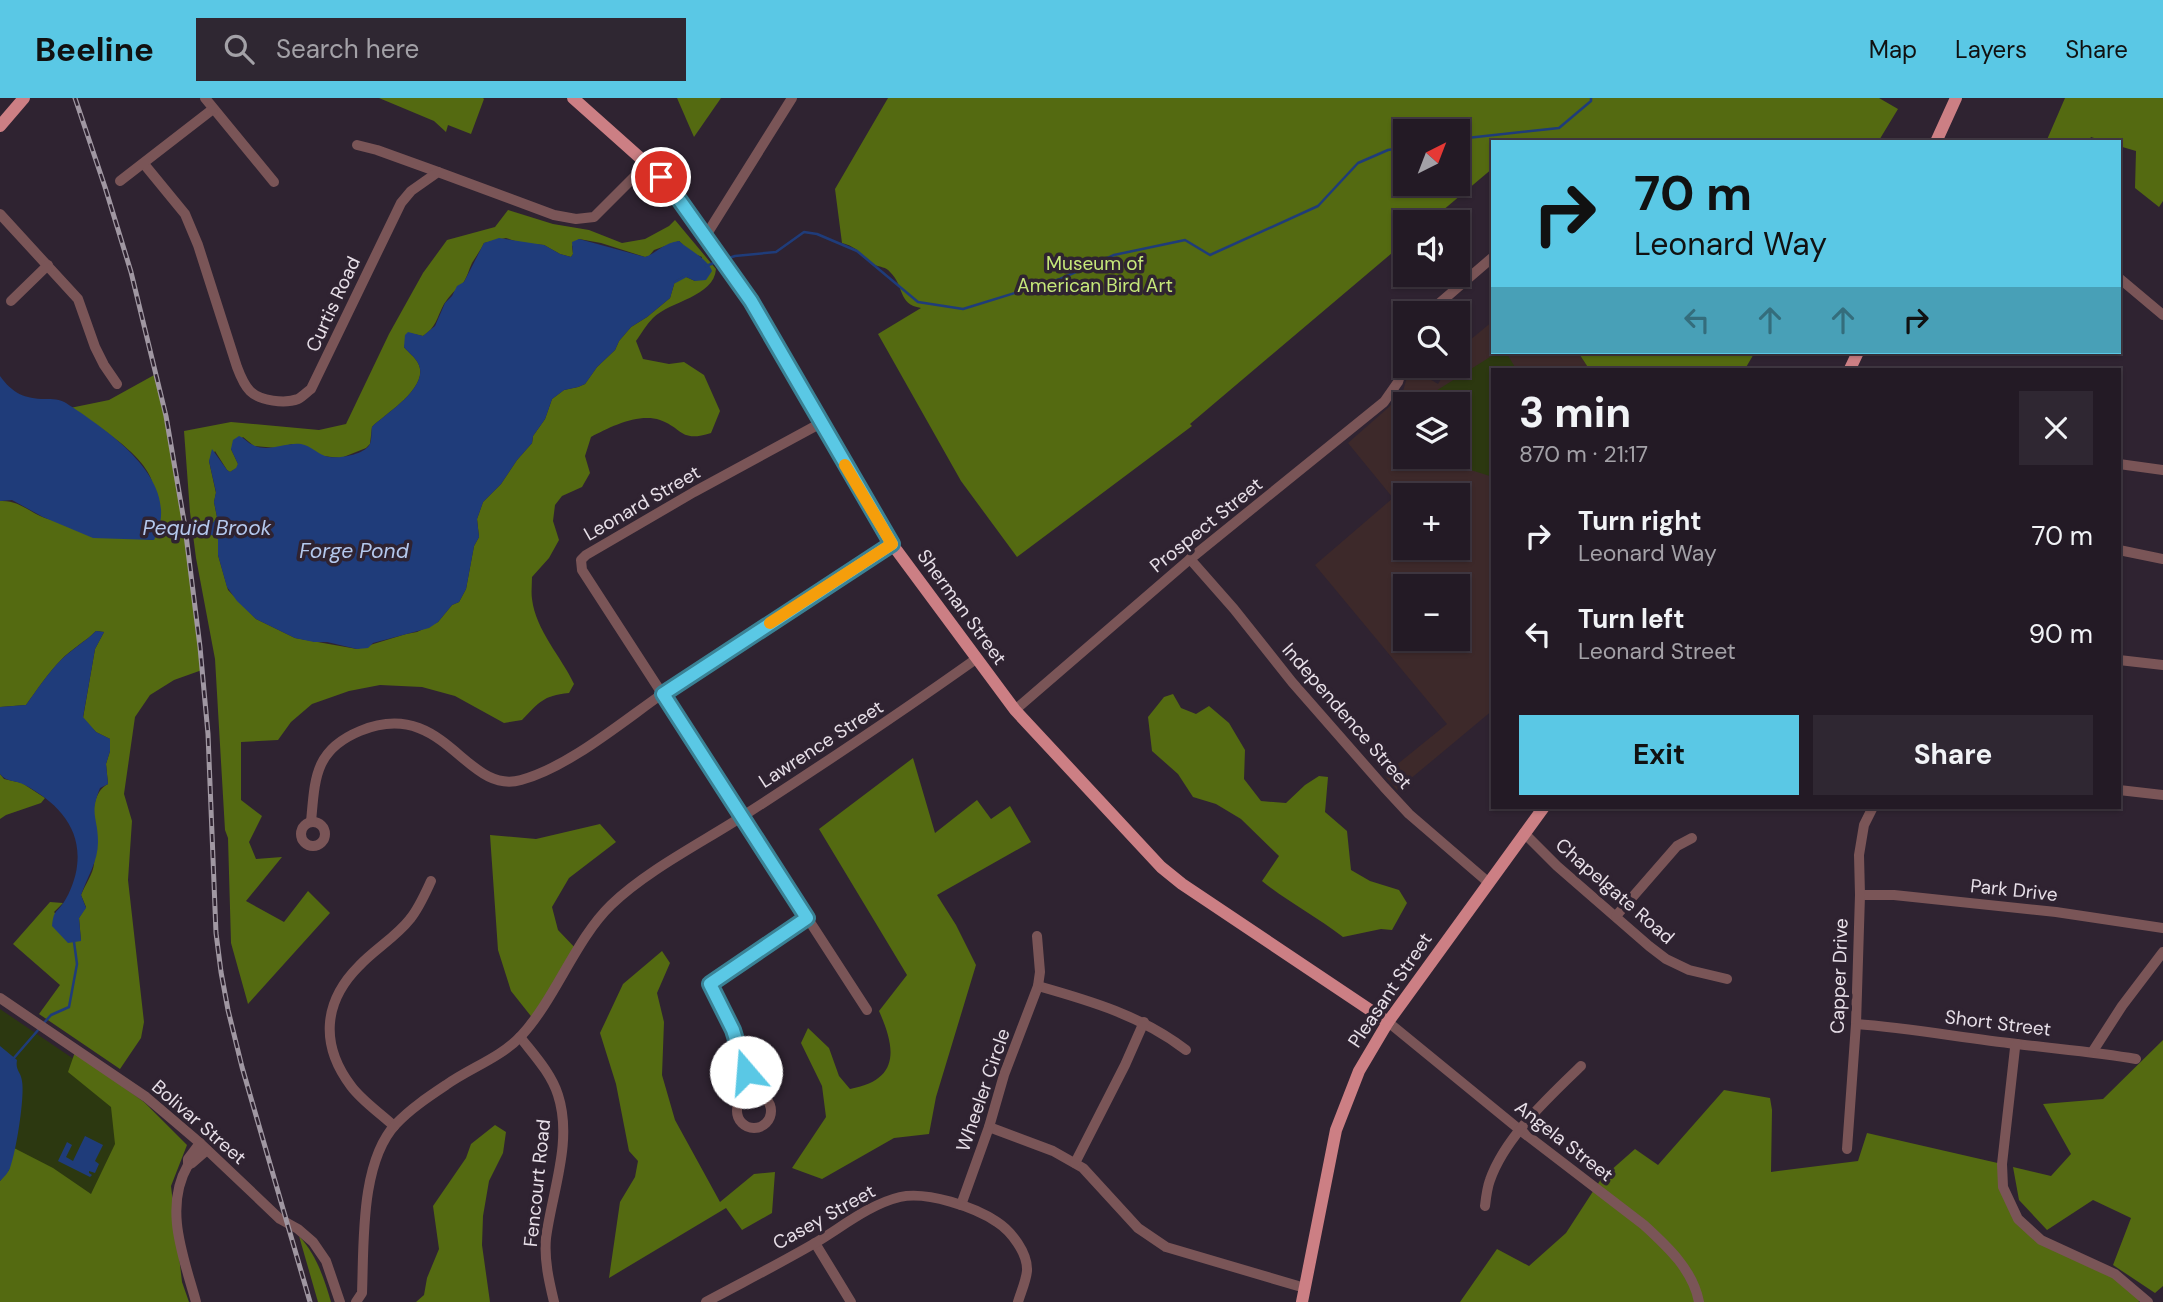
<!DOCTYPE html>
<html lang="en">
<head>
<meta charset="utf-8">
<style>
  :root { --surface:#231a25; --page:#2f2732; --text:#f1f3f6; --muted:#a3a1a7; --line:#403842; --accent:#5ac8e5 }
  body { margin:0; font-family:"DM Sans",sans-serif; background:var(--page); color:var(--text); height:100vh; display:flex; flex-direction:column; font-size:26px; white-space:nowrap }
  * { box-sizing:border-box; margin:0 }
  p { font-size:23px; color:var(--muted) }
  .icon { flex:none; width:38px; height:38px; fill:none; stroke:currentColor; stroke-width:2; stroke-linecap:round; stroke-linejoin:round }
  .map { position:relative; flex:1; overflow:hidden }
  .details { position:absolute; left:1491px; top:270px; width:630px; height:441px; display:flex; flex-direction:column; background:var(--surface); border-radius:0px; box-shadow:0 2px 5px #0004,0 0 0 2px var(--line) }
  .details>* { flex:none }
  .guide { position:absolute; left:1491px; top:42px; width:630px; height:214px; border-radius:0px; box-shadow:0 2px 5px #0004,0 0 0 2px var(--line); background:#5ac8e5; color:#111; overflow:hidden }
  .needle { width:46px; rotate:42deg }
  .controls { position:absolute; left:1393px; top:21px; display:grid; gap:14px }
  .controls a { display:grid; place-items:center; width:77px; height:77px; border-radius:0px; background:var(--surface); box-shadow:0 2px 5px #0004,0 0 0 2px var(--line); font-size:35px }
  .pin { position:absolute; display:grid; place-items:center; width:60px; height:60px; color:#fff; margin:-30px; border:4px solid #fff; border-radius:50%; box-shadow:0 2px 7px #0007 }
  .me { position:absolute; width:77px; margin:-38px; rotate:342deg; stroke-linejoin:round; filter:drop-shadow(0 0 5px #0008) }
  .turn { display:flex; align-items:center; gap:24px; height:147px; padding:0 28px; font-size:32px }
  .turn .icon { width:91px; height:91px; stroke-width:2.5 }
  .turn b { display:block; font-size:49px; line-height:60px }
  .lanes { display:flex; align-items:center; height:66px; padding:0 28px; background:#0003; justify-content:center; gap:35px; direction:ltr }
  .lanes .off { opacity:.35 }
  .round { display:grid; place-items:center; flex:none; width:74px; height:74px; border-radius:0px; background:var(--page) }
  .head { display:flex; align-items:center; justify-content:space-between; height:119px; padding:0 28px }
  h1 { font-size:42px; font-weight:700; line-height:52px }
  .cta { display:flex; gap:14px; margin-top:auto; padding:14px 28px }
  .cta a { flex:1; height:80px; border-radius:0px; background:var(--accent); color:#111; font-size:28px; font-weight:700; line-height:80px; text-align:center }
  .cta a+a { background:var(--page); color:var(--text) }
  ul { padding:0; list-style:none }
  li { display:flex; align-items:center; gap:21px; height:98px; padding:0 28px }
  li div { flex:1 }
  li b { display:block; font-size:26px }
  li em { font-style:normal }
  header { display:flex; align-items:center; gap:42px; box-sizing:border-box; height:98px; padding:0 35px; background:var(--accent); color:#111 }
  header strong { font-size:33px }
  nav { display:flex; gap:38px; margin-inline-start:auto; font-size:24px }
  .search { width:490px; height:63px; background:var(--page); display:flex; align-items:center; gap:18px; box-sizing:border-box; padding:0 24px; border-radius:0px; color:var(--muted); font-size:26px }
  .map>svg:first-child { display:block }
</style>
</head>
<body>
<header>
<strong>Beeline</strong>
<div class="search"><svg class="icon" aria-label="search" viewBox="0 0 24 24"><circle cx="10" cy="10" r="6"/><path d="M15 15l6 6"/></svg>Search here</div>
<nav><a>Map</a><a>Layers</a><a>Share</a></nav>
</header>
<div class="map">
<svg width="2163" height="1204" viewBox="0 0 2163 1204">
  <rect width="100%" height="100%" fill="#2f2331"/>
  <!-- education -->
  <path fill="#3d292a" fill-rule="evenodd" d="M1493,223v31h85l11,17h-96v341l-96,80 -13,-15 63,-51 -132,-159 78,-67 -45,-55 41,-36 14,-16 7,-24 28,17 11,-18h9v-16zM1405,306h53v53h-53zM1405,397h53v53h-53zM1405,488h53v53h-53z"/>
  <!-- green -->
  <g fill="#2c3810">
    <polygon points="1498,254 1506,254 1516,271 1493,271 1493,379 1458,368 1454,359 1458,359 1458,306 1415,306"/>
    <polygon points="0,911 146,1010 171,1204 0,1204"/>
  </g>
  <!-- forest -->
  <g fill="#546a11" fill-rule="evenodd">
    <polygon points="379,0 483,0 484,1 471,36 448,27 446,34 434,23"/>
    <polygon points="677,0 721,0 694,39"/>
    <path d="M888,0h991l19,11 -20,33h-385v26l-64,54h-24v20l-215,182 2,2 -175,131 -56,-76 -83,-147 43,-26c-24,-4 -16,-22 -31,-36 -4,-5 -10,-5 -15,-7 -13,-7 -14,-17 -33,-22l-7,-54zM1405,33h53v53h-53z"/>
    <polygon points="2065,0 2163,0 2163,103 2159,109 2135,90 2136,53 2119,48 2119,44 2106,44 2091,39 2088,44 2046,44"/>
    <path d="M508,112l45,14 36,6 33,13 23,-4 24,-13 6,-6 41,49c-2,28 -46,32 -63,49 -7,7 -12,16 -17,23l7,18 26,5 15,-2 20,13 16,36 -9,22c-31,10 -28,-5 -51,-13 -22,-7 -50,7 -69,17l-6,19 5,17 -8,14 -20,9 -7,9 -2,16 6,19 -10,18 -17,19c0,7 -1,15 0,22 4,32 29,57 42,85l-5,9c-27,3 -29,9 -47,27l-18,3 -49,-27 -33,-9 -42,-2 -31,6 -37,13 -21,18 -13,18 -37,2v58l21,16 -13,26 7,17 26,-2 -36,44 38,21 24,-31 22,22 -82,91 -17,-61 -3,-105 -3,-8 -10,-171 -19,-101 -6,-46 -6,-81 47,-9 88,8 27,-6 43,-90 34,-61 24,-33 48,-13zM506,140l15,5 23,2 16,9 11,3 2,-3 -1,-8 7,-7 22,4 44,14 4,-1 5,-6 25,-9 13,12 10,4 -7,24 -11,-5 -9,5 -5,17 -23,19 -16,10 -12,14 -4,9 -18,17 -12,17 -7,3 -14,3 -12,9 -7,20 -12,17 -1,7 -15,17 -16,24 -18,18 -6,17 2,18 -5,9 -8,43 -7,13 -7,3 -14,17 -21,10 -11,2 -49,15 -62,-11 -39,-19 -28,-29 -10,-35v-16l-6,-4 -15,1 -1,-11 17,-2 4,-6 -3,-15 2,-9 -7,-32 6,-10 12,19 3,2 7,-4 1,-4 -7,-15 12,-12 11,9 23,2 15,-4 30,12 19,2 25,-10 4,-4 2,-17c13,-13 59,-40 46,-64 -3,-6 -10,-11 -14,-16l5,-14 14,3c13,-8 14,-19 21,-32 5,-8 12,-15 19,-21 4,-5 6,-14 9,-20 4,-7 9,-13 12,-20z"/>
    <polygon points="1578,254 1755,254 1745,271 1589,271"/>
    <path d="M156,276c23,98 38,197 46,296l-28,10 -24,15 -15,22 -11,77 8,27 -4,59 16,142 -3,16 -21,31 -81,-55 21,-29 -47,-41 37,-42 13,1 -9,9 27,29 -2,-23 7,-11 -5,-12c4,-10 12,-21 13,-31 3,-24 -10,-67 14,-80l-2,-20 4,-13v-12l-14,-7 -13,-14 12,-69 9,-17 -8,-1c-11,11 -25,18 -35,29 -13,13 -24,30 -35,45l-26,2v-206c20,-1 28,11 45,17 35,11 73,19 109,22 0,-18 2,-38 -1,-55 -5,-29 -59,-62 -83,-77l39,-8z"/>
    <path d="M1173,596l8,14 15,6 13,-8 20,17 16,27 -1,29 17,22 25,2 19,-18 14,-9 9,1 -3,35 22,19 4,39 19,11 29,9 8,13 -15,27 -11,-1 -38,8c-27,-21 -55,-35 -81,-56l17,-25 -38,-37 -25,-15 -23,-7 -15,-23 -26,-23 -4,-34 16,-20z"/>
    <path d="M913,660l22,75 42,-33 14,19 19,-13 21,36 -94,53 19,30 20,40 -40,132 -7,37 -35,4 -72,41 -30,-11 34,-51 -4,-31 -21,-43 7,-15 21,20 10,28 11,13c50,-9 46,-40 29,-78l28,-36 -88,-146z"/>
    <polygon points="0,676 4,681 22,685 45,700 41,705 6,717 0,721"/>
    <polygon points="600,726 616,744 569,780 552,809 558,832 578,853 534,922 511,893 498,852 490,737 536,741"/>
    <polygon points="662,853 670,865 657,895 664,924 662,977 675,1022 720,1104 754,1076 775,1074 772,1115 742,1132 726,1110 609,1180 620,1104 635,1079 638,1063 629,1053 616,986 600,935 623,886"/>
    <polygon points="2163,942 2163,1188 2155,1195 2113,1167 2131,1120 2093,1102 2047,1132 2019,1102 2013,1069 2051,1078 2071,1056 2043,1006 2103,1001"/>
    <polygon points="75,954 144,1004 187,1047 171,1088 182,1184 189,1204 0,1204 0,1083 9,1072 14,1050 53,1070 91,1096 115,1046 111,1009 68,974"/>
    <polygon points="1724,992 1770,1000 1772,1012 1771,1074 1858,1063 1867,1035 2002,1066 2003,1089 2030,1134 2089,1162 2145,1201 2138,1204 1460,1204 1497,1151 1529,1168 1566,1135 1601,1081 1635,1051 1658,1067"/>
    <polygon points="495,1027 506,1034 503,1055 489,1083 483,1118 482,1147 490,1204 416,1204 424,1197 427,1180 439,1151 433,1108 466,1060 471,1046"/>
    <path d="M299,1138c17,18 25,42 32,66h-13z"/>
  </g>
  <!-- water -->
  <g fill="#1f3c7a">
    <path d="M499,140l45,7 16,9 11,3 2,-3 -1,-12 7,-3 66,18c12,-4 18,-14 34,-16 11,10 28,17 33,30l-6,9 -11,1 -11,-5 -9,5 -5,17 -23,19 -16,10 -12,14 -4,9 -18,17 -12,17 -7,3 -14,3 -12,9 -7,20 -12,17 -1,7 -15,17 -16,24 -18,18 -6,17 2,18 -5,9 -8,43 -7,13 -7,3 -14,17 -9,6 -56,15 -5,5 -11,1 -30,-7h-13l-19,-4 -39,-19 -19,-18 -10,-14 -9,-32v-16l-6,-4 -15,1 -1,-12 17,-1 4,-6 -3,-15 2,-10 -7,-31 3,-12 15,21 3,2 6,-4 2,-4 -7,-15 2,-9 6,-4c6,2 8,7 14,9 16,8 32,-3 48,-1 10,2 16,9 24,12 10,4 40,-1 45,-12 2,-5 1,-12 2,-17 13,-13 59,-40 46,-64 -3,-6 -10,-11 -14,-16l1,-12 3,-3 15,4 12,-10 10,-23 7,-7 5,-10 7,-4 20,-39z"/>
    <path d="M0,278c12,17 25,23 45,23 7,0 15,0 21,4 41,27 119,78 88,137l-61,-2 -50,-21 -31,-17 -12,1z"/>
    <path d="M96,533l8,1 -9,17 -12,68 13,15 14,7v12l-4,13 2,20 -8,4c-11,27 -2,29 -2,54 0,20 -11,35 -17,53l5,13 -7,10 2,23 -13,2 -16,-17c2,-17 4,-12 12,-24 6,-9 12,-25 13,-36 5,-39 -21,-64 -52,-81 -9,-5 -19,-3 -25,-11v-67l26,-2c11,-15 22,-32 35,-45 11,-11 24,-18 35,-29z"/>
    <path d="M0,948l17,14c-2,10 4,12 5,21 3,16 -6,71 -12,87 -2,5 -6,9 -10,13z"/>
    <polygon points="85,1038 103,1047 95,1063 99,1066 95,1075 89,1073 89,1075 92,1077 90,1079 58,1063 67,1044 72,1047 66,1059 73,1063"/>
  </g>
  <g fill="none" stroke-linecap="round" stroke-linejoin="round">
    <!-- stream -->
    <g stroke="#1f3c7a" stroke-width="2.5">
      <polyline points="1458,41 1559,30 1591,3 1591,0"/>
      <polyline points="726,161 735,158 776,154 804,134 817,136 857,153 918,204 963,211 1060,181 1114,157 1185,142 1210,157 1318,108 1358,65 1388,52 1405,49"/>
      <polyline points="706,168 719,163"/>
      <polyline points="675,184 688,177"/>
      <polyline points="157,433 176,434 199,432"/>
      <polyline points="43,926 51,917 69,909 77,866 74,844"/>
      <polyline points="13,961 39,931"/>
    </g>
    <!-- minor -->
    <g stroke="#7a5557" stroke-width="10">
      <polyline points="205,0 274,84"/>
      <polyline points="357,47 377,52 438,74"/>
      <path d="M144,66l41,50 13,31 39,122c3,8 7,18 13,24 10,10 35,13 48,8 4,-2 9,-7 13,-10l90,-186 10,-12 27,-19 116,43 22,4 18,-2 53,-53"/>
      <polyline points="120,83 213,11"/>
      <polyline points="0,116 78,201 95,249 104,267 117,286"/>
      <polyline points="705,139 792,0"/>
      <polyline points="2119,180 2163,217"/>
      <polyline points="11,203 48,167"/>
      <polyline points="1428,215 1493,159"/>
      <polyline points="821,325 694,394 586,457 581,462 582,472 867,912"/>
      <polyline points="2119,366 2163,372"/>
      <polyline points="2119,452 2163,461"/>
      <polyline points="1190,461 1234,511 1292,584 1384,689 1409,716 1489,785"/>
      <polyline points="2119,562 2163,567"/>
      <polyline points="1015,612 1190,461 1384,304 1398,284 1405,261"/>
      <polyline points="2119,692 2163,697"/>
      <circle cx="313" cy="736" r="12"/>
      <path d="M311,724c4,-43 3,-72 49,-91 85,-35 105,65 161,49 48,-13 102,-59 144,-88 75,-50 151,-99 227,-148"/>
      <polyline points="1524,735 1557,768 1649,848 1666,861 1689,872 1727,881"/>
      <polyline points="1860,797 1894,797 2056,814 2163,830"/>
      <polyline points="1616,818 1677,748 1692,740"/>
      <path d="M1038,888c53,15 104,30 148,64"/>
      <polyline points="0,900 146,999 200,1045 280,1121 298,1131 313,1144 326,1163 340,1204"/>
      <path d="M1388,924l132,108 124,95c24,22 49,45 55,77"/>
      <path d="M1856,926c54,4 107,14 161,20 40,5 79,8 119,15"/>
      <path d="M520,939c14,18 31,36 38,58 15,46 -6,97 -12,143 -2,22 3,43 8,64"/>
      <polyline points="2017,946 2015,950 2002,1066 2003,1089 2018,1121 2041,1142 2115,1176 2148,1204"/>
      <polyline points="2093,953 2122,908 2163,854"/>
      <circle cx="754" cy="1013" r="17"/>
      <polyline points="753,996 733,932 710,886 807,820"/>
      <path d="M394,1028c-14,-13 -32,-25 -43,-40 -31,-41 -28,-84 8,-120 16,-17 37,-29 51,-47 9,-11 15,-25 21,-38"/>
      <polyline points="989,1029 1053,1053 1083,1070 1138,1130 1166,1149 1305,1190"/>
      <polyline points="200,1045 188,1061 188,1067 192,1065 207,1052"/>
      <polyline points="1847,1051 1856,926 1860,797 1859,757 1864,727 1873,709"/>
      <polyline points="1075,1065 1125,967 1144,924"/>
      <path d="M188,1067c-25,43 -4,93 8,137"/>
      <polyline points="961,1107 989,1029 1004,977 1038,888 1040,874 1037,838"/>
      <path d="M1485,1108c1,-9 2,-18 5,-26 15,-43 59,-83 91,-114"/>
      <polyline points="815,1145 851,1204"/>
      <path d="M356,1204l6,-9c2,-49 -2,-131 34,-169 14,-15 32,-27 50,-39 24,-17 54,-27 75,-49 35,-38 54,-96 90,-131 35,-34 90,-62 132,-89 79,-51 157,-103 233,-157"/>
      <path d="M706,1204c37,-20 73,-38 109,-59 27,-16 55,-39 85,-46 27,-6 75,10 97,25 14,9 31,31 30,49 -1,10 -6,21 -9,31"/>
    </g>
    <!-- major -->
    <g stroke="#cc7f84" stroke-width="12">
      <polyline points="573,0 647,66 673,93 751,203 892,446 1015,612 1161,769 1182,786 1388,924"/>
      <polyline points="0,28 24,0"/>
      <polyline points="1936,44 1956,0"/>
      <polyline points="1850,271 1858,254"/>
      <polyline points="1302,1204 1336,1032 1359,973 1388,924 1544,709"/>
    </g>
    <defs>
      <polyline id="rail" points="75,0 105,89 131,174 166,318 185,429 200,549 208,636 216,835 221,874 228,912 242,969 310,1204"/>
    </defs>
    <!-- rail casing -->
    <use href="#rail" stroke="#a097a2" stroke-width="5"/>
    <!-- rail -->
    <use href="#rail" stroke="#2f2331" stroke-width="2.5" stroke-dasharray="8" stroke-linecap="butt"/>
  </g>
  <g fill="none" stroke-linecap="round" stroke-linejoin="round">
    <defs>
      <polyline id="route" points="661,79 673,93 751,203 892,446 663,596 807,820 710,886 733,932 746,974"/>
    </defs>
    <!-- route casing -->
    <use href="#route" stroke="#3a8295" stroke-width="18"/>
    <!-- route -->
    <use href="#route" stroke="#5ac8e5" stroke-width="12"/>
    <!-- slow -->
    <polyline stroke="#f59e0b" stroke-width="12" points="770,525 892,446 845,367"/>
  </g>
  <g text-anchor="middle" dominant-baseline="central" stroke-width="7" stroke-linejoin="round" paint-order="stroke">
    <!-- park labels -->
    <g font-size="19" fill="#c6e87a" stroke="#2f2331">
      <text x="1095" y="165">Museum of<tspan x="1095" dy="22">American Bird Art</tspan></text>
    </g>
    <!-- street labels -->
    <g font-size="19" fill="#e7dfe8" stroke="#2f2331">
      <text transform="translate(333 206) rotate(-65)">Curtis Road</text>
      <text transform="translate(642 405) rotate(-30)">Leonard Street</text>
      <text transform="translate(1206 427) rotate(-39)">Prospect Street</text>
      <text transform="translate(962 509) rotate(54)">Sherman Street</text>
      <text transform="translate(1347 618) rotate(49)">Independence Street</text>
      <text transform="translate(821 646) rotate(-33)">Lawrence Street</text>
      <text transform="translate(2014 792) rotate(6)">Park Drive</text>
      <text transform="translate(1615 793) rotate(41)">Chapelgate Road</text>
      <text transform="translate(1839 878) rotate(-88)">Capper Drive</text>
      <text transform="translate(1390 892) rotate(-56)">Pleasant Street</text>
      <text transform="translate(1998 925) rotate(7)">Short Street</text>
      <text transform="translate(983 992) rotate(-71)">Wheeler Circle</text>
      <text transform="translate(199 1024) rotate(41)">Bolivar Street</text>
      <text transform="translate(1564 1043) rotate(38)">Angela Street</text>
      <text transform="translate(537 1085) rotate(-84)">Fencourt Road</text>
      <text transform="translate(824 1119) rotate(-29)">Casey Street</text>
    </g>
    <!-- water labels -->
    <g font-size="21" font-style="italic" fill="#b4c8ed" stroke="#2f2331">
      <text x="207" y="430">Pequid Brook</text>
      <text x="354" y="453">Forge Pond</text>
    </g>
  </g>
</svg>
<div class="controls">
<a><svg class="needle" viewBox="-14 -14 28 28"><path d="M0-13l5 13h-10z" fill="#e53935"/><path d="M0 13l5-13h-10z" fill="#a3a1a7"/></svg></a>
<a><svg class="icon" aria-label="sound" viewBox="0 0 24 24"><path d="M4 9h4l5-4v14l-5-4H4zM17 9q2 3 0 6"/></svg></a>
<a><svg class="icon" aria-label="search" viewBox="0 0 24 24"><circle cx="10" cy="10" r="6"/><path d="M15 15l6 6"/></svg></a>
<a><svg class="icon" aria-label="layers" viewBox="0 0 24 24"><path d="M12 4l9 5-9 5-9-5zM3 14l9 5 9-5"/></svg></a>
<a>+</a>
<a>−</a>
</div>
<div class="pin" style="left:661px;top:79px;background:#d93025"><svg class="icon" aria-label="arrive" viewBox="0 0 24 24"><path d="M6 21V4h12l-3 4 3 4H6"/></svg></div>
<svg class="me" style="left:746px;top:974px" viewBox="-20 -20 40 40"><circle r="19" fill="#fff"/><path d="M0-13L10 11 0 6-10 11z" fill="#5ac8e5"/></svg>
<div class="guide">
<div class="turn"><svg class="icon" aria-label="right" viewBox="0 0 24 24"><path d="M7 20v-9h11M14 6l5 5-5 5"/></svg><div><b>70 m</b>Leonard Way</div></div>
<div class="lanes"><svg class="icon off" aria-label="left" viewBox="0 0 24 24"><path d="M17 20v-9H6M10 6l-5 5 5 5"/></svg><svg class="icon off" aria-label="ahead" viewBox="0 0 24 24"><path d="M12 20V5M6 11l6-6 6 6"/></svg><svg class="icon off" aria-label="ahead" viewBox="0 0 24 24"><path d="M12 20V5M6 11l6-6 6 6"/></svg><svg class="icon" aria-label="right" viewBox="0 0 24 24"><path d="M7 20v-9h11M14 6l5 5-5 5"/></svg></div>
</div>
<section class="details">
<div class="head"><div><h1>3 min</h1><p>870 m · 21:17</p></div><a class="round"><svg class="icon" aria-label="close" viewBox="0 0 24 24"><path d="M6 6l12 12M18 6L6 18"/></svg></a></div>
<ul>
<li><svg class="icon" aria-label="right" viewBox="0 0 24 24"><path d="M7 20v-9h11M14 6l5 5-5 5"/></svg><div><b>Turn right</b><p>Leonard Way</p></div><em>70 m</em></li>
<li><svg class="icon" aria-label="left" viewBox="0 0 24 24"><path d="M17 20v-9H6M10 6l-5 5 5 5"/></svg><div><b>Turn left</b><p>Leonard Street</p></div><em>90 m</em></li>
</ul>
<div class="cta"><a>Exit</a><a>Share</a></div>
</section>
</div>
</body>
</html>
